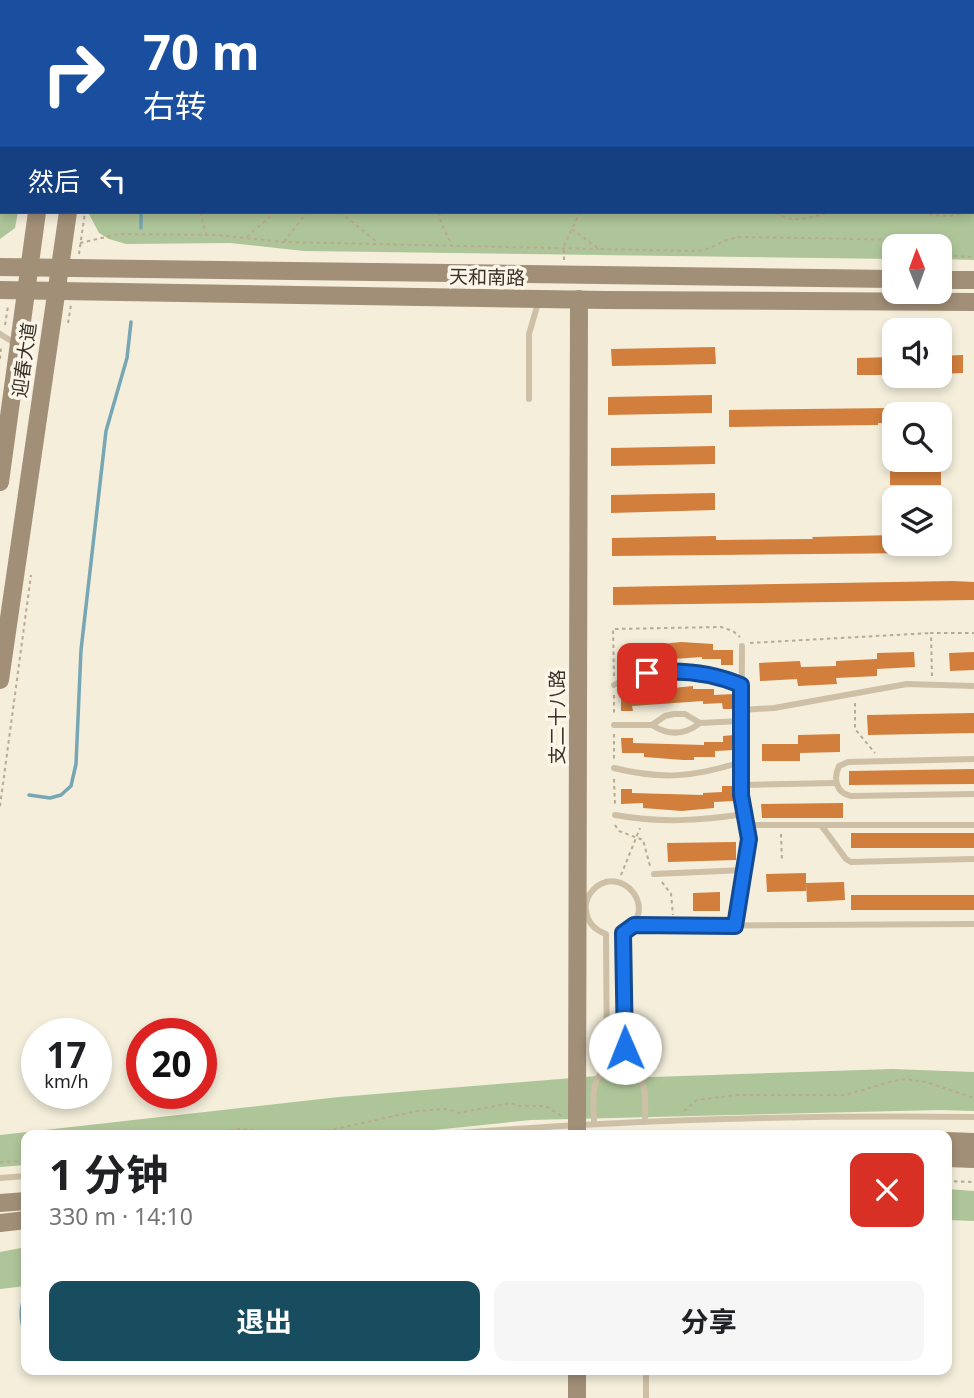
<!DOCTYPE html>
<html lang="zh">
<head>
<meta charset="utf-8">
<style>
  :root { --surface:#fff; --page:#f6f6f6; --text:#202124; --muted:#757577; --accent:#184c5f }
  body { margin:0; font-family:"Noto Sans","Noto Sans SC",sans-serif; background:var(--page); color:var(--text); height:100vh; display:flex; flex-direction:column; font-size:26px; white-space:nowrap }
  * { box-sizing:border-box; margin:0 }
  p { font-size:23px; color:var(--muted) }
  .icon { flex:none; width:38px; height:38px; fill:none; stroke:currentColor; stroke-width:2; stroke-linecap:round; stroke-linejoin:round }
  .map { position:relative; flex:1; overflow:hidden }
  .side { position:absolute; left:21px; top:1130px; width:931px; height:245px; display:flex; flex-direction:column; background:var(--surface); border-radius:14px; box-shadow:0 4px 10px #0003 }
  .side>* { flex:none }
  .hud { position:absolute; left:0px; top:0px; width:975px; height:214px; box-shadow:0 4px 10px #0003; background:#1a4fa0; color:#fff; overflow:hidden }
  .needle { width:46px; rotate:359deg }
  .controls { position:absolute; left:882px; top:234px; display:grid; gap:14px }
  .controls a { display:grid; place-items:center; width:70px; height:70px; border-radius:14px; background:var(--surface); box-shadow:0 4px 10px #0003; font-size:35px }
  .speed { position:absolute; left:21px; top:1018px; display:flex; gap:14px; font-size:35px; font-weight:700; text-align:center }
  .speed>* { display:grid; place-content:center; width:91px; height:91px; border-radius:50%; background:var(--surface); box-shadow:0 4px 10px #0003; line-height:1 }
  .speed small { font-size:18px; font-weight:400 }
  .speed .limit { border:10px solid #d22; background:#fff; color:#111 }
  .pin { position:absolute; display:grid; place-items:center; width:60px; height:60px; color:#fff; margin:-30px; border-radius:14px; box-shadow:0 4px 10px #0006 }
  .me { position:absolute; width:77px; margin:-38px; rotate:359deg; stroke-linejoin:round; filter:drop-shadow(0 0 5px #0008) }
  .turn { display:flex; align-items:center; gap:24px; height:147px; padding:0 28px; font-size:32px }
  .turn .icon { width:91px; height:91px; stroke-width:2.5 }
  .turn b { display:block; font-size:49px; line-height:60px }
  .then { display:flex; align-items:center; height:66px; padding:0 28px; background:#0003; gap:14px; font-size:26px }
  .round { display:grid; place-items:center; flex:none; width:74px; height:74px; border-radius:14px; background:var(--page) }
  .head { display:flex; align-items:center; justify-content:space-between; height:119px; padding:0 28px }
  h1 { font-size:42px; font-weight:700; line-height:52px }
  .cta { display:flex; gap:14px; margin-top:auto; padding:14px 28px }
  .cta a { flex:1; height:80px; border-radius:14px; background:var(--accent); color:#fff; font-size:28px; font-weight:700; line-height:80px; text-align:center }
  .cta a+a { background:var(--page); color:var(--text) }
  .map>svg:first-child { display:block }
</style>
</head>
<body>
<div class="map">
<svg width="974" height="1398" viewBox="0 0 974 1398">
  <rect width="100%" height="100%" fill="#f4eedb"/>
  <!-- green -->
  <g fill="#aec599">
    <polygon points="0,0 45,0 2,2 2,212 18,212 15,228 0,239"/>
    <polygon points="119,0 974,0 974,260 940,259 940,247 894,247 894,259 304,251 230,243 126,244 109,239 99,233 88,212 973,212 973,2 118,2"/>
    <polygon points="892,1069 974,1072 974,1111 940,1110 531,1120 374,1136 26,1136 26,1165 0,1167 0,1135 339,1097 597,1076 652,1077"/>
    <polygon points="947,1189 974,1191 974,1221 947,1220"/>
    <polygon points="26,1247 26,1286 0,1289 0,1252"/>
  </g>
  <!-- water -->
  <path fill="#77a6b4" d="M26,1294v39l-4,-2c-3,-12 -5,-27 4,-37z"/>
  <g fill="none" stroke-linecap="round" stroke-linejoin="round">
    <!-- stream -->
    <g stroke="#77a6b4" stroke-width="3.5">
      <polyline points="179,0 179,2"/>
      <polyline points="883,0 883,2"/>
      <polyline points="645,2 646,0"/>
      <polyline points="141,212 141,228"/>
      <polyline points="29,795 50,798 61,795 71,786 76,764 81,650 106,431 127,358 131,322"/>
    </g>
  </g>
  <!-- building -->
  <g fill="#d27e3c">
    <polygon points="715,347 716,364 612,366 611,349"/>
    <polygon points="963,355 963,373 940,374 940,356"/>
    <polygon points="894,357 894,375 857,375 857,358"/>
    <polygon points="712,395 712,413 608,415 608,397"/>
    <polygon points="892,404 943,404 943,415 894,415 894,423 878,423 878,425 729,427 729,410 892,408"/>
    <polygon points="715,446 715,464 611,466 611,448"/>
    <rect x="890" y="466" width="51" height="19"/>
    <polygon points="715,493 715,510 611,513 611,495"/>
    <polygon points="894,535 894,544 924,544 924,553 612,556 612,538 716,536 716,540 813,539 812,537"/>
    <polygon points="953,581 974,582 974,600 613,605 613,587"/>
    <polygon points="681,642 713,644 713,650 733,650 733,665 721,665 721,659 702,659 702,657 631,662 631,666 620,666 620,651 642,651 642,646"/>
    <polygon points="914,652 915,667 877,669 877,676 836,678 837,684 798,686 797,679 760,681 759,663 800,661 801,667 836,666 836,661 877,659 877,653"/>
    <polygon points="974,652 974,670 950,671 949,653"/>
    <polygon points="693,686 693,689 714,689 714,695 734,694 734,709 723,709 722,703 703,704 703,701 632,706 633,711 621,711 621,696 643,695 643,691"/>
    <polygon points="974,713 974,733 868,735 867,715"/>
    <polygon points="840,734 840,752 800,753 800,761 762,761 762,744 798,744 798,735"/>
    <polygon points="734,735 735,750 715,751 715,757 694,757 694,760 683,760 644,757 644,753 622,753 621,738 633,738 633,743 704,745 704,742 723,742 723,736"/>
    <polygon points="974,769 974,784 849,785 849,771"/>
    <polygon points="722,786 734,786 734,801 714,802 714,808 682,811 643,808 643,803 621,804 621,789 632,789 632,793 703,795 703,793 722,792"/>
    <polygon points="843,803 843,818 762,818 761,804"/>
    <rect x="851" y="833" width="123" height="15"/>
    <polygon points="736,842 736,860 668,862 667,843"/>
    <polygon points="806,873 806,891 767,892 766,874"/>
    <polygon points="844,882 845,900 807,902 806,883"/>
    <polygon points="720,892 720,911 693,911 693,893"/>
    <rect x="851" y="895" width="123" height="15"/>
  </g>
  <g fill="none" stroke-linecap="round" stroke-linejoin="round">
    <!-- path -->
    <g stroke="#baaa90" stroke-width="2" stroke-dasharray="3.5 3.5" stroke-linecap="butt">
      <polyline points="22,0 24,2"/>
      <polyline points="599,0 603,2"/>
      <polyline points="614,0 618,2"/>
      <polyline points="805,0 805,2"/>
      <polyline points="50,2 50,0"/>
      <polyline points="278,2 281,0"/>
      <polyline points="312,2 317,0"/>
      <polyline points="320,2 321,0"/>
      <polyline points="673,2 674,0"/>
      <polyline points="826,2 829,0"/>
      <polyline points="0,22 2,23"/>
      <polyline points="0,35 2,37"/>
      <polyline points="973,45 974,46"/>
      <polyline points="973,70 974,71"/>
      <polyline points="0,74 2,71"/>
      <polyline points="0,107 2,107"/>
      <polyline points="973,166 974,171"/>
      <polyline points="973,185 974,179"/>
      <polyline points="0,195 2,186"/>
      <polyline points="0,203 2,202"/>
      <polyline points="200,212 206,234"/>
      <polyline points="340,212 377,242"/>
      <polyline points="439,212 441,222 452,246"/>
      <path d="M776,212c16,14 37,4 56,0"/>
      <path d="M915,212c14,1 36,8 47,0"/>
      <path d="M572,229l27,20 100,2c15,-3 26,-13 41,-14l173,3 7,1 7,6"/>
      <polyline points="247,237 275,212"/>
      <polyline points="284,242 307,212"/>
      <polyline points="80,243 119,234 216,235 284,242 599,249"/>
      <polyline points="79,254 85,212"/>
      <polyline points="940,255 974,257"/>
      <polyline points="564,260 564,246 580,212"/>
      <polyline points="68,323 71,305"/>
      <polyline points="5,325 8,306"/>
      <polyline points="0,359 1,348"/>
      <polyline points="750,643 931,633"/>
      <polyline points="614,676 613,629 721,627 733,631 740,637"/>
      <polyline points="932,676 931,633 974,633"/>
      <polyline points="614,695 614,714"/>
      <polyline points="855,703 855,729 875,753"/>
      <polyline points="614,734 614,760"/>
      <polyline points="614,779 615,805"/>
      <polyline points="0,806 31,575"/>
      <polyline points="615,825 619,831 643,840 650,866"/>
      <polyline points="781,834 782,861"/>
      <polyline points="621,875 640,828"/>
      <polyline points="662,882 671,894 673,915"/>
      <polyline points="684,1111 697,1100 737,1095 845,1095 893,1081 906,1079 926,1082 974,1098"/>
      <polyline points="195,1136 238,1129 255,1130 271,1134 321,1132 417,1111 448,1109 458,1113 511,1103 520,1106 545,1106 562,1116"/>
      <polyline points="0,1162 26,1161"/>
      <polyline points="947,1181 974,1182"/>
    </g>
    <!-- lane -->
    <g stroke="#cec0a6" stroke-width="6">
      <polyline points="0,334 16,344"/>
      <polyline points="529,399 529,334 538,303"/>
      <path d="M614,685c39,-22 87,-16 127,1"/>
      <polyline points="741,710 774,708 907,684 974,686"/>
      <polyline points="614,725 652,725 665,716 674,714 685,714 700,723 741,721"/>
      <path d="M652,725c17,11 33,10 48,-2"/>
      <path d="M974,759l-126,3 -9,4c-6,13 -3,27 12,30l123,-2"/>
      <path d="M614,768c48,12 81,9 127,-6"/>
      <polyline points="741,785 836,783"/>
      <path d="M615,815c44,8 84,6 129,-1"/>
      <polyline points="747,825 974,825"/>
      <polyline points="821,825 846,859 851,862 974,859"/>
      <polyline points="654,874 745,870"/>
      <polyline points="634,925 654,926 974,924"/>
      <polyline points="735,926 749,839 741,795 742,646"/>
      <path d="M607,1067l-1,-133c-11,-4 -19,-12 -20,-24 -1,-7 2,-15 7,-20 27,-28 69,19 30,43l2,134"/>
      <path d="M594,1123c0,-13 -3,-31 3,-43 11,-24 42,-14 47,9 2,10 1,23 1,33"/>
      <path d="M425,1136c182,-16 366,-21 549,-19"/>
      <polyline points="0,1178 26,1176"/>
      <polyline points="646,1370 646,1398"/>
    </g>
    <!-- secondary -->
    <g stroke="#a28f77" stroke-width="18">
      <polyline points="67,2 67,0"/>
      <polyline points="97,2 97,0"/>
      <polyline points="0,267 894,279"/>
      <polyline points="940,280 974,280"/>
      <polyline points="0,290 605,300 974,302"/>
      <polyline points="0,482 37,212"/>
      <polyline points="0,680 68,212"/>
      <polyline points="577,1136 579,299"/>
      <polyline points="947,1141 974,1142"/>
      <polyline points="947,1158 974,1159"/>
      <polyline points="0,1203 26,1201"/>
      <polyline points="0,1223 26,1220"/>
      <polyline points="577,1398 577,1370"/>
    </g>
  </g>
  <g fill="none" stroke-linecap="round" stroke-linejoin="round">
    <defs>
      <path id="route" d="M625,1048l-2,-115 11,-8 101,1 14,-87 -8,-44v-110c-31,-13 -61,-16 -94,-12"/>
    </defs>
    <!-- route casing -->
    <use href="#route" stroke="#114b97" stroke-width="18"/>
    <!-- route -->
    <use href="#route" stroke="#1a73e8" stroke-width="12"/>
  </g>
  <g text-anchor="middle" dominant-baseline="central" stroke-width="7" stroke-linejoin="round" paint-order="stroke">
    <!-- street labels -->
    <g font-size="19" fill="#393127" stroke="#fbf6e8">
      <text transform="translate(487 277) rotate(1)">天和南路</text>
      <text transform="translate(24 360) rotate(-82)">迎春大道</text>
      <text transform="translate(557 717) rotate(-90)">支二十八路</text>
    </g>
  </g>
</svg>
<div class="controls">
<a><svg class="needle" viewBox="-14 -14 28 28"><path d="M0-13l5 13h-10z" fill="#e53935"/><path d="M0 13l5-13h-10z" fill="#757577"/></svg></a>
<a><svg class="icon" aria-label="sound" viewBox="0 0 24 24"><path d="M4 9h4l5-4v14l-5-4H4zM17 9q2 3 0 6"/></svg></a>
<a><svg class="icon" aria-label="search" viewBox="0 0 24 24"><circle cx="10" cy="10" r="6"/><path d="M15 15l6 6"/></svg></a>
<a><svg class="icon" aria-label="layers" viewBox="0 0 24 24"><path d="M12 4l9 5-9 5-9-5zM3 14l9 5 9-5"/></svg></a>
</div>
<div class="speed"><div>17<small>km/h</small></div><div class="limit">20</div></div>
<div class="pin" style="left:647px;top:673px;background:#d93025"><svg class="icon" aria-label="arrive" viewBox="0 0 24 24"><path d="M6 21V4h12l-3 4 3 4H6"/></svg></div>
<svg class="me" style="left:625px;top:1048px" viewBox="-20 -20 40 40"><circle r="19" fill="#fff"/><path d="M0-13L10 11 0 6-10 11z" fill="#1a73e8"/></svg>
<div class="hud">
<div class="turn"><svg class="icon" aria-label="right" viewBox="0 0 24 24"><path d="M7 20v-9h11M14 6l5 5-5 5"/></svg><div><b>70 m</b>右转</div></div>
<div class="then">然后<svg class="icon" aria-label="left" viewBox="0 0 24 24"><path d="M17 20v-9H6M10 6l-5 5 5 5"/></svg></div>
</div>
<section class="side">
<div class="head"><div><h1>1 分钟</h1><p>330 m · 14:10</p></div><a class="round" style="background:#d93025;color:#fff"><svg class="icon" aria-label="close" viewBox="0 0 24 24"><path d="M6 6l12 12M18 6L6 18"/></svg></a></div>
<div class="cta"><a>退出</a><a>分享</a></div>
</section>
</div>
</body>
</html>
